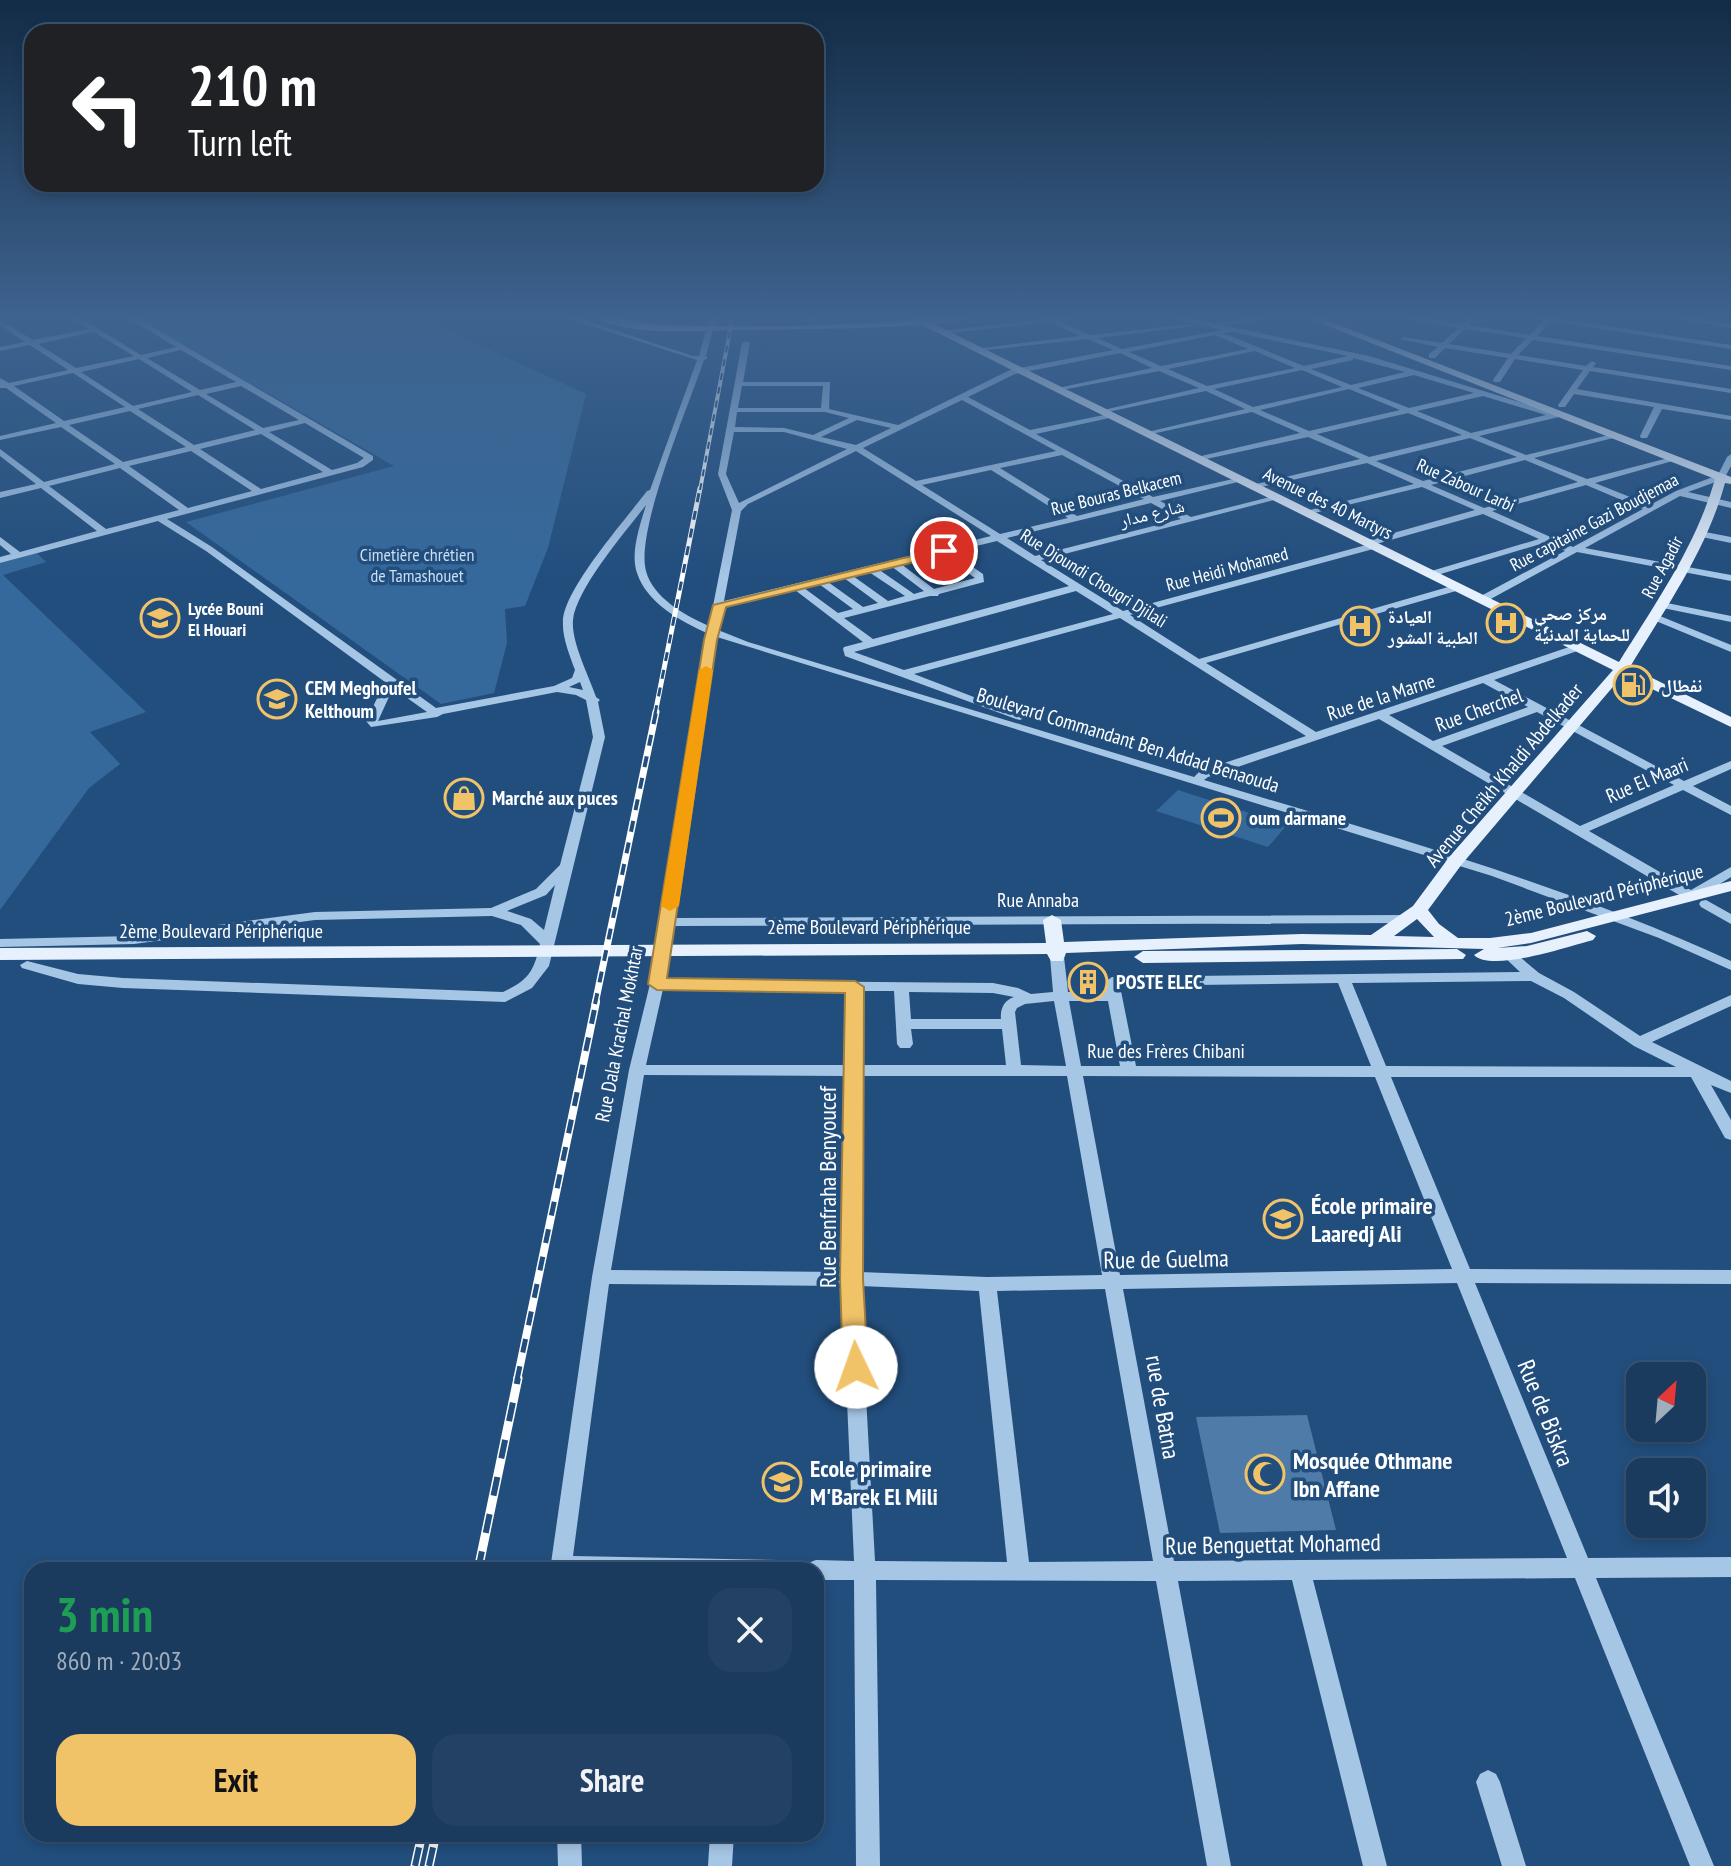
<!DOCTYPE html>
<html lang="en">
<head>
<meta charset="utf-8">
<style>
  :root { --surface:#1a3a5e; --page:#234164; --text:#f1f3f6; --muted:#9fadbc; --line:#385473; --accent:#f1c369 }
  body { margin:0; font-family:"PT Sans Narrow","Noto Naskh Arabic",sans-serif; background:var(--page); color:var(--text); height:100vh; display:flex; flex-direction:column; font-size:30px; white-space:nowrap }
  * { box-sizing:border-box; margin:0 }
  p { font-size:26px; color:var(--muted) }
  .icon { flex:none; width:44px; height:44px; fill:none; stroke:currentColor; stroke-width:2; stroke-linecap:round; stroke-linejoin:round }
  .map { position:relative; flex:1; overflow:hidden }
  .side { position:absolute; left:24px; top:1562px; width:800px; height:280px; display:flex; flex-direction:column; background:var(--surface); border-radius:24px; box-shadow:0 4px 12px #0003,0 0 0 2px var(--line) }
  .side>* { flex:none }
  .guide { position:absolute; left:24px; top:24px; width:800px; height:168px; border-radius:24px; box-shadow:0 4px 12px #0003,0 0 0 2px var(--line); background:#202124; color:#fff; overflow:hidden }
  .needle { width:52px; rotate:26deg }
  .fabs { position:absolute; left:1626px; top:1362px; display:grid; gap:16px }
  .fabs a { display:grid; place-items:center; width:80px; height:80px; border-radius:16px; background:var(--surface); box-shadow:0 4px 12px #0003,0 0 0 2px var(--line); font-size:40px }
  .pin { position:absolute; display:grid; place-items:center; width:68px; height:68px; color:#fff; margin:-34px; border:4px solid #fff; border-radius:50%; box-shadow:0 2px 8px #0007 }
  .me { position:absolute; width:88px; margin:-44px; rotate:357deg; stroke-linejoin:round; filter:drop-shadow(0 0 6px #0008) }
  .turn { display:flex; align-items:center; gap:28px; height:168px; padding:0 32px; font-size:36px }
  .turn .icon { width:104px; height:104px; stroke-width:2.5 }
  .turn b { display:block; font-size:56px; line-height:68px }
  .round { display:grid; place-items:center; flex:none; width:84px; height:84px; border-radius:24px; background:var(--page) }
  .headline { display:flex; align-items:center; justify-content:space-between; height:136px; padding:0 32px }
  h1 { font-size:48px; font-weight:800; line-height:60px; color:#1e9e55 }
  .cta { display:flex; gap:16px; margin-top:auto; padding:16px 32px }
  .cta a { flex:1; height:92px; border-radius:24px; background:var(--accent); color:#111; font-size:32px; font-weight:800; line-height:92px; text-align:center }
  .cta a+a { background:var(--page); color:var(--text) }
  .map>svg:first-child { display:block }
</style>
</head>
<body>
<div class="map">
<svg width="1731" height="1866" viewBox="0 0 1731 1866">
  <rect width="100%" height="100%" fill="#224e7d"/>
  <!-- green -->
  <g fill="#35699b">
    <polygon points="131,315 416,315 586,394 548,548 525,606 505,609 507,643 494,693 441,704 186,522 394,466"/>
    <polygon points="37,553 46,562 3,575 146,712 90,732 120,764 89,788 0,910 0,563"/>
    <polygon points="1178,790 1287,825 1268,847 1156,811"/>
  </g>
  <!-- building -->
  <polygon fill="#4f7ba8" points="1307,1415 1336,1530 1220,1533 1196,1417"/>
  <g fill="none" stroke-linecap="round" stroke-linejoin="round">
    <!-- minor -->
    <g fill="#a6c6e6" fill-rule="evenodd">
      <path d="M68,315h8l65,40 35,-8 -53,-32h9l241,141v4l-10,7 -196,52 45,28 224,161 118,-22 18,-8 3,-8c-5,-14 -13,-33 -12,-48 0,-32 63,-103 84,-131l3,-1 47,-130 -140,-45h11l125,41h6l11,-41h7l-11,41 2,2 -4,2c-15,45 -69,170 -58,211 7,27 40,45 63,55l23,-116 -14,-36 24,-131 4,-2 4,2 -7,39h87l-1,27 69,16 112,-55 103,-20 -25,-11 -110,12 -4,-2 106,-13 -30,-14 -107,12 -2,-3 102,-12 -7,-4 16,3 50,-3 -43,6 31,14 102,-11 3,2 -97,12 24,11 100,-19 -62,-15h14l195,41 180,55 14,1v4l-84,20 47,19 91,-22v4l-83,21 53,21 89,-23v4l-81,23 55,22 26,-14 42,-16 9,-18 4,-3v12l-7,13 -36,13 43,10v6l-51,-12 -95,52 146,27v6l-154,-29 -90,49h-8v-4l86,-46 -18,-9 -113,34h-6v-4l111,-33 -56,-25 -107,30 3,2 -2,2 -247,67 69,44 256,-74h8v4l-257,74 110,69 259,-87h8v4l-89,31 190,101 47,-20v8l-38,17 38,20v9l-48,-25 -94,41 102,59 40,-23v10l-35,22h-10l-307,-180 -171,58 -4,3c178,54 358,103 527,181v9l-72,-32 -167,-62 -775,-239 -43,281 735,-3 7,4 -7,4 -736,3 -8,54 328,3 25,5 13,6 22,-2 -3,-35 7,-4 7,4 4,35 38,-1 -1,-9 7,-5 408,-5 -18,-17 7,-4 5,1 25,21 35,19 66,44 91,-41v11l-79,36 79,39v12l-20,-8 20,35v20l-6,-2 -34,-61h-300l79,192 261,1v14l-256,-1 113,275 143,-1v20l-135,1 118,288h-24l-115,-288 -262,2 74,286h-24l-71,-286 -114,1 53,285h-24l-51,-285 -280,-1 4,286h-24l-2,-286h-38v-10h-11l3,-7 8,-3 38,1 -12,-275 -233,-2 -36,272 205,4 8,3 3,7h-239l42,-293 37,-207 21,-86 57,-351c-27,-12 -60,-30 -70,-60 -7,-20 3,-48 9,-68 -20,26 -70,84 -73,115 -2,22 16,56 23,77l4,3 -2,2 7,35 -56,229 -17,22 -27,14 -382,-14 -45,-4 -56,-16 -2,-3 7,-4 51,13 45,4 380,14c26,-12 31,-21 37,-48l-19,-19 -29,-9 -177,4 -181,24 -134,3v-8l134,-3 181,-24 176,-4 45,-19 24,-24 33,-128 -7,-37 -10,-5 -19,-3 -114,22 -6,3 -66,10 -5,-6 19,-39 -179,-131 -48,-30 -158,42v-6l11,-3 -11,-9v-8l20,15 77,-21 -56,-43 -41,10v-6l36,-8 -36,-28v-7l44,33 71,-18 -54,-37 -61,13v-4l56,-13 -50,-35h-6v-10l9,5 59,-13 -38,-25 -30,6v-4l25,-5 -25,-17v-5l33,20 56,-11zM94,332l40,24 -58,12 -38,-24zM1232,332l116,24 -44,10 -81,-33zM1215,335l33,14 -87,17 -32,-14zM181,350l55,32 -36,8 -53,-32zM1255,351l40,17 -88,18 -39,-17zM1120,353l32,15 -99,21 4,2 102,-20 40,17 -100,23 4,2 103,-22 39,18 -102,24 4,2 105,-23 48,21 -103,24v4l111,-24 52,22 -108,26v4l115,-26 47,21 -108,27v4l116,-28 53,23 -110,31 -2,2 3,2 -243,66 -82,-51 241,-62 -4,-3 -87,22 -31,-16 82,-20v-4l-89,20 -117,-63 78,-17v-4l-84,17 -62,-33 47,-23zM1353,358l52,14 -54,13 -40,-16 42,-9zM139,359l53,33 -59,14 -52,-34zM1302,370l40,17 -89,20 -39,-18zM73,373l52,34 -61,14 -50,-35zM1414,375l60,18 -65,15 -51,-20zM241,386l58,34 -36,8 -57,-34zM742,386h81l-2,22h-83zM1349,389l51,21 -91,21 -49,-21zM198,395l57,35 -61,15 -56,-36zM1483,396l63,19 -75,18 -54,-22zM962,400l94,51 -140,30 -53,-33zM130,411l56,36 -63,15 -54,-37zM737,412h88l24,6 -36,17 -29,-7 -49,-1zM1408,413l54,22 -93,22 -52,-23zM857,420l34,8 -35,17 -35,-8zM305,423l59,35 -7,5 -25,7 -63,-38zM734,432h50l63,17 -108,54 -13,-29zM261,434l62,38 -62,17 -61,-40zM1470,438l47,19 -94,24 -47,-20zM191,451l61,40 -64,17 -59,-42zM856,451l135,85 -267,65 17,-90 7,-7zM1062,455l82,44 -67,17 -77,-48zM1525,460l53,22 -94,26 -53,-23zM120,468l59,42 -73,19 -57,-43zM991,470l77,48 -68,16 -78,-49zM1586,485l57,24 -70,38 -81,-36zM1151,503l30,16 -146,37 -28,-18zM997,541l72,45 -196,53 -29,-21 86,-22h8l1,-2 45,-12 -1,-8 -32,-22zM942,554l33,24 -41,11 -33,-25zM891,566l33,25 -10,3 -36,-25zM869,572l36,24 -17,5 -35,-25zM844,578l34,25 -15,4 -35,-25zM819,584l34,25 -15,4 -34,-25zM795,590l68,52 -19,5 -1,2 2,7 171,63 4,1 6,-3 -112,-43 206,-56 186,118 -106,35 -6,6 -446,-135 -30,-12 5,-23zM1076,591l37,23 -209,56 -50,-18zM580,682l3,8 -14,-3zM1483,683l45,24 -95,34 -44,-26zM393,688l34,24 -49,9zM1537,712l137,73 -94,41 -138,-80zM555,885l-11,45 -13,-11 -24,-8 39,-16zM1531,981l33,17 70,48 42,21 -290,-1 -34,-83zM1338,983l33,83h-235l-16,-80zM663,989l185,2 -2,74h-200zM862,991h32l3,53 3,4h10l3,-4 -2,-15h91l4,36h-144zM909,992l84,1 21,4c-10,3 -14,12 -13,22h-90zM1054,1001l12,65 -45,-1 -6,-53 2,-4 8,-4zM1069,1001h39l12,65h-39zM644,1075l202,1 -4,196 -231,-2zM862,1076h205l35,199 -115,2 -127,-5zM1083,1076l292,1 77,192 -332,6zM1457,1283l110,275 -393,3 -51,-272zM860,1286l119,5 28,271 -132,-1zM1105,1289l48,272 -124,1 -32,-271z"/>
      <polygon points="634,315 642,315 644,318 639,319"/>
      <polygon points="809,315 816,315 810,323 806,323"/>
      <polygon points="1273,315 1298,315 1221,325 1218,323"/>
      <path d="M1385,315h19l58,9 10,-9h7l-10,10 61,10 14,-15 -24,-5h36l-2,3 177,27v4l-180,-28 -14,15 194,30v4l-198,-30 -15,15 68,11 6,-5 4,2 -3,4 138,22v4l-141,-22 -13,18 154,27v4l-69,-11 -15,29h-6l-1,-2 14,-29 -80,-13 -9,13h-6l-1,-2 25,-35 -68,-11 -15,23h-6l-1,-2 15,-22 -63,-10 -10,10h-6v-4l9,-7 -38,-8 4,-2 38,6 16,-15zM1465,329l61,9 -15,16 -62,-10z"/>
      <polygon points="1654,315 1673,315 1731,324 1731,328"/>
      <polygon points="1700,531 1731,537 1731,543 1697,536 1697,532"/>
      <polygon points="1662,602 1731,616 1731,622 1658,607 1657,605"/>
      <polygon points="1655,614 1731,645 1731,652 1651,619 1651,615"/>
      <polygon points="1706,900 1731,914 1731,924 1701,907 1699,904 1701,901"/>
      <polygon points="1488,1770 1496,1774 1500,1782 1526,1866 1502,1866 1476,1782 1480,1774"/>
      <polygon points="557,1834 581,1834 582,1866 558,1866"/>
      <polygon points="710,1834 734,1834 732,1866 708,1866"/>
    </g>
    <!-- major -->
    <g fill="#e7f1fd" fill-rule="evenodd">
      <path d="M589,315c26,0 52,9 79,10 81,3 164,1 245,-5l-8,-5h12l8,4 66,-4 -57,9 685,338c36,-58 77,-116 96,-183l-415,-164h13l418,162v7l-6,-1c-18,67 -60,126 -95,184l101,50v10l-108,-52 -161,189 -34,46 11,14 19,14h32l41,-5 200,-52v10l-200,52 -34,5 30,-2 60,-15 9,5 -3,4c-23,6 -102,33 -119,15l10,-6 -182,-5 -236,9 -3,8h-12l-4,-7 -1047,6v-12l1046,-5 -3,-23 9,-5 9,5 3,22 238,-8 69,1 42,-29 37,-50 163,-186 -691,-345c-60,4 -120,4 -180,5 -48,0 -110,8 -153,-15zM1417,919l17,18 -40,-1z"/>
      <polygon points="1457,949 1466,955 1463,959 1143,963 1134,957 1143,951"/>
    </g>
    <defs>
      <polyline id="rail-far4" points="700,490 733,315"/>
      <polyline id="rail-far3" points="655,714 700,488"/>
      <polyline id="rail-far2" points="595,1004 656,712"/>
      <polyline id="rail-far1" points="517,1380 596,1002"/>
      <g id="rail">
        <polyline points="478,1570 518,1378"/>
        <polyline points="415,1866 422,1834"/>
        <polyline points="429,1866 436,1834"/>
      </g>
    </defs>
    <!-- rail-far4 casing -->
    <use href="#rail-far4" stroke="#fff" stroke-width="4"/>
    <!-- rail-far3 casing -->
    <use href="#rail-far3" stroke="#fff" stroke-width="5"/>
    <!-- rail-far2 casing -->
    <use href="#rail-far2" stroke="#fff" stroke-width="7"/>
    <!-- rail-far1 casing -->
    <use href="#rail-far1" stroke="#fff" stroke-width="8"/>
    <!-- rail casing -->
    <use href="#rail" stroke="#fff" stroke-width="9"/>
    <!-- rail-far4 -->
    <use href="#rail-far4" stroke="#224e7d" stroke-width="2" stroke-dasharray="7" stroke-linecap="butt"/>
    <!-- rail-far3 -->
    <use href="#rail-far3" stroke="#224e7d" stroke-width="3" stroke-dasharray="9" stroke-linecap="butt"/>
    <!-- rail-far2 -->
    <use href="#rail-far2" stroke="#224e7d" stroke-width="4" stroke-dasharray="11" stroke-linecap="butt"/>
    <!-- rail-far1 -->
    <use href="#rail-far1" stroke="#224e7d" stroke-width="5" stroke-dasharray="14" stroke-linecap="butt"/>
    <!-- rail -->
    <use href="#rail" stroke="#224e7d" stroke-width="6" stroke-dasharray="19" stroke-linecap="butt"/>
  </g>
  <!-- sky -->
  <linearGradient id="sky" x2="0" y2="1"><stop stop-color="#132b45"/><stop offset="0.55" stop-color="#3e638f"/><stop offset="1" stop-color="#3e638f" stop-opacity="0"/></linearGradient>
  <rect width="1731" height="577" fill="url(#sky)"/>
  <!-- route -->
  <polygon fill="#f1c369" stroke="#9d7f44" stroke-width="2" points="944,548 950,551 948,554 726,607 717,640 667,978 855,981 864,987 863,1279 868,1367 864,1374 856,1377 847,1374 843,1367 840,1279 845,993 657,990 648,984 704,640 713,605"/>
  <!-- slow -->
  <polygon fill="#f59e0b" points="706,666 713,670 679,906 670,911 661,906 699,670"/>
  <!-- icons -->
  <defs>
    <symbol id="school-ring" viewBox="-11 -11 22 22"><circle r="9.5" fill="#224e7d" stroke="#f1c369" stroke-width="1.5"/><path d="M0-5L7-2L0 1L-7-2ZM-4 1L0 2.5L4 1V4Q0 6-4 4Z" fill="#f1c369"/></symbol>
    <symbol id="hospital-ring" viewBox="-11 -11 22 22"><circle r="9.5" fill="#224e7d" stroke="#f1c369" stroke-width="1.5"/><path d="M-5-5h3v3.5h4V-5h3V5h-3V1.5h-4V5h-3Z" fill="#f1c369"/></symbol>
    <symbol id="fuel-ring" viewBox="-11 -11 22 22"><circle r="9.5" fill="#224e7d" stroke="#f1c369" stroke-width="1.5"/><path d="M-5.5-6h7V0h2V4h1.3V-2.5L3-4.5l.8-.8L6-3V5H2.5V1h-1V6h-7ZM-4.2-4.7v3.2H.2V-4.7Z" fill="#f1c369"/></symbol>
    <symbol id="shop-ring" viewBox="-11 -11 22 22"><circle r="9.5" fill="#224e7d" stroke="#f1c369" stroke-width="1.5"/><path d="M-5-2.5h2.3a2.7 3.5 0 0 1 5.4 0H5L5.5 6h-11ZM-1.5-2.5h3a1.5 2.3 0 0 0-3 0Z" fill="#f1c369"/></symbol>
    <symbol id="stadium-ring" viewBox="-11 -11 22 22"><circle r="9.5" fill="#224e7d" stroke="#f1c369" stroke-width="1.5"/><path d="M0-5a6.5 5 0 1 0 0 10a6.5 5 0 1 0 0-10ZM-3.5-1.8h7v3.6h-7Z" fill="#f1c369"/></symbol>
    <symbol id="building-ring" viewBox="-11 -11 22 22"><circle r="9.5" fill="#224e7d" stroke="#f1c369" stroke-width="1.5"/><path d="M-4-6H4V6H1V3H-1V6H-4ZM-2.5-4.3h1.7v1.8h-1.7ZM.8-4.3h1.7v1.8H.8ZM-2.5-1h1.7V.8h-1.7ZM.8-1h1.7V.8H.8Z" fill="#f1c369"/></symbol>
    <symbol id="mosque-ring" viewBox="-11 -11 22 22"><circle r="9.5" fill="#224e7d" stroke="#f1c369" stroke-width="1.5"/><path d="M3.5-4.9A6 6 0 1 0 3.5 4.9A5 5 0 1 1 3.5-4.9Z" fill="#f1c369"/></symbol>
  </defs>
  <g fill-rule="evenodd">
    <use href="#school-ring" x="138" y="596" width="44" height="44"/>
    <use href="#hospital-ring" x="1484" y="601" width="44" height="44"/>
    <use href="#hospital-ring" x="1338" y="604" width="44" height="44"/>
    <use href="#fuel-ring" x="1611" y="663" width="44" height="44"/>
    <use href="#school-ring" x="255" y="677" width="44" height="44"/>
    <use href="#shop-ring" x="442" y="776" width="44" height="44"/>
    <use href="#stadium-ring" x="1199" y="796" width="44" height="44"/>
    <use href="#building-ring" x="1066" y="960" width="44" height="44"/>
    <use href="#school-ring" x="1261" y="1197" width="44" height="44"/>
    <use href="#mosque-ring" x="1243" y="1452" width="44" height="44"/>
    <use href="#school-ring" x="760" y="1460" width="44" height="44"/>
  </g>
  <g text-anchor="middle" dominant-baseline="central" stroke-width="7" stroke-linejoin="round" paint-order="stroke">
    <!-- far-street labels -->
    <g font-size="18" fill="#fff" stroke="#224e7d">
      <text transform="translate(1466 485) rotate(24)">Rue Zabour Larbi</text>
      <text transform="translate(1116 493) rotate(-14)">Rue Bouras Belkacem</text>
      <text transform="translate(1328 503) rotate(26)">Avenue des 40 Martyrs</text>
      <text transform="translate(1152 513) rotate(-14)">شارع مدار</text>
      <text transform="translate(1594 522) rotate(-28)">Rue capitaine Gazi Boudjemaa</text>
      <text transform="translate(1662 567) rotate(-62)">Rue Agadir</text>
      <text transform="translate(1227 569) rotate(-15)">Rue Heidi Mohamed</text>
      <text transform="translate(1094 578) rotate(32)">Rue Djoundi Chougri Djilali</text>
    </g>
    <!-- far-park labels -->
    <g font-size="18" fill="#c9dff5" stroke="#224e7d">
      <text x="417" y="554">Cimetière chrétien<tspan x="417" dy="21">de Tamashouet</tspan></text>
    </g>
    <!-- far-poi labels -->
    <g font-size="18" font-weight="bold" fill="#fff" stroke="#224e7d" text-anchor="start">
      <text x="188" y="608">Lycée Bouni<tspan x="188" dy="21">El Houari</tspan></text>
      <text x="1534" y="613">مركز صحي<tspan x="1534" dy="21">للحماية المدنية</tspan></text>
      <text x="1388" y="616">العيادة<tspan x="1388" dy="21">الطبية المشور</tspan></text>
      <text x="1661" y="685">نفطال</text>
    </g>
    <!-- poi labels -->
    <g font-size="20" font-weight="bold" fill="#fff" stroke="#224e7d" text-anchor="start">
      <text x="305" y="688">CEM Meghoufel<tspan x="305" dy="23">Kelthoum</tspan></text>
      <text x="492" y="798">Marché aux puces</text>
      <text x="1249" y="818">oum darmane</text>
      <text x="1116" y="982">POSTE ELEC</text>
    </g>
    <!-- street labels -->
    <g font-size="20" fill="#fff" stroke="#224e7d">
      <text transform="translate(1381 697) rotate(-18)">Rue de la Marne</text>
      <text transform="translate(1479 710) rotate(-20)">Rue Cherchel</text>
      <text transform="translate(1128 740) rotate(17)">Boulevard Commandant Ben Addad Benaouda</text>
      <text transform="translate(1504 775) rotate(-50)">Avenue Cheïkh Khaldi Abdelkader</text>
      <text transform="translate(1647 780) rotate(-23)">Rue El Maari</text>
      <text transform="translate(1604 895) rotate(-14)">2ème Boulevard Périphérique</text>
      <text x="1038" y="900">Rue Annaba</text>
      <text x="869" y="927">2ème Boulevard Périphérique</text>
      <text x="221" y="931">2ème Boulevard Périphérique</text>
      <text transform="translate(619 1034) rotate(-79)">Rue Dala Krachal Mokhtar</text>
      <text x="1166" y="1051">Rue des Frères Chibani</text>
    </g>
    <!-- near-street labels -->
    <g font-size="24" fill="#fff" stroke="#224e7d">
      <text transform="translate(827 1187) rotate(-90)">Rue Benfraha Benyoucef</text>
      <text transform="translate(1166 1259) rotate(-1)">Rue de Guelma</text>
      <text transform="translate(1163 1407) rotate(80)">rue de Batna</text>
      <text transform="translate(1546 1413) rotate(68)">Rue de Biskra</text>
      <text transform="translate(1273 1544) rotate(-1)">Rue Benguettat Mohamed</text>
    </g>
    <!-- near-poi labels -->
    <g font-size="24" font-weight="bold" fill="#fff" stroke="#224e7d" text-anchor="start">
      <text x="1311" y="1205">École primaire<tspan x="1311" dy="28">Laaredj Ali</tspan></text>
      <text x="1293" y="1460">Mosquée Othmane<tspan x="1293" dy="28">Ibn Affane</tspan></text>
      <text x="810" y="1468">Ecole primaire<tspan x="810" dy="28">M'Barek El Mili</tspan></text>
    </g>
  </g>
</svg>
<div class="fabs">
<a><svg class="needle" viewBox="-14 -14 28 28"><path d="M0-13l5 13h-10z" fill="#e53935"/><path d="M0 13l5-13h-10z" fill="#9fadbc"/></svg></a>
<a><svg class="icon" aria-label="sound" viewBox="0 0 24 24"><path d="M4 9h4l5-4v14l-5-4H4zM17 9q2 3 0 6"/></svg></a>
</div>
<div class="pin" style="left:944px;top:551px;background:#d93025"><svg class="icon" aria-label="arrive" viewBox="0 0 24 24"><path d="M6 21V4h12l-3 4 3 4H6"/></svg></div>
<svg class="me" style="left:856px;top:1367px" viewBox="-20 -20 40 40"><circle r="19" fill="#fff"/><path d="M0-13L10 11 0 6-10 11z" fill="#f1c369"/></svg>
<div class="guide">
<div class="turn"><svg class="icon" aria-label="left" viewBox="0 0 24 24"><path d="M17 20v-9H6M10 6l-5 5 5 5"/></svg><div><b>210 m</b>Turn left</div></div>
</div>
<section class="side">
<div class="headline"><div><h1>3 min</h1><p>860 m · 20:03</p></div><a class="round"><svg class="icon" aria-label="close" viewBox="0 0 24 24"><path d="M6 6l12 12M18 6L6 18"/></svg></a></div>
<div class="cta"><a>Exit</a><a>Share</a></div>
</section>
</div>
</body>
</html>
